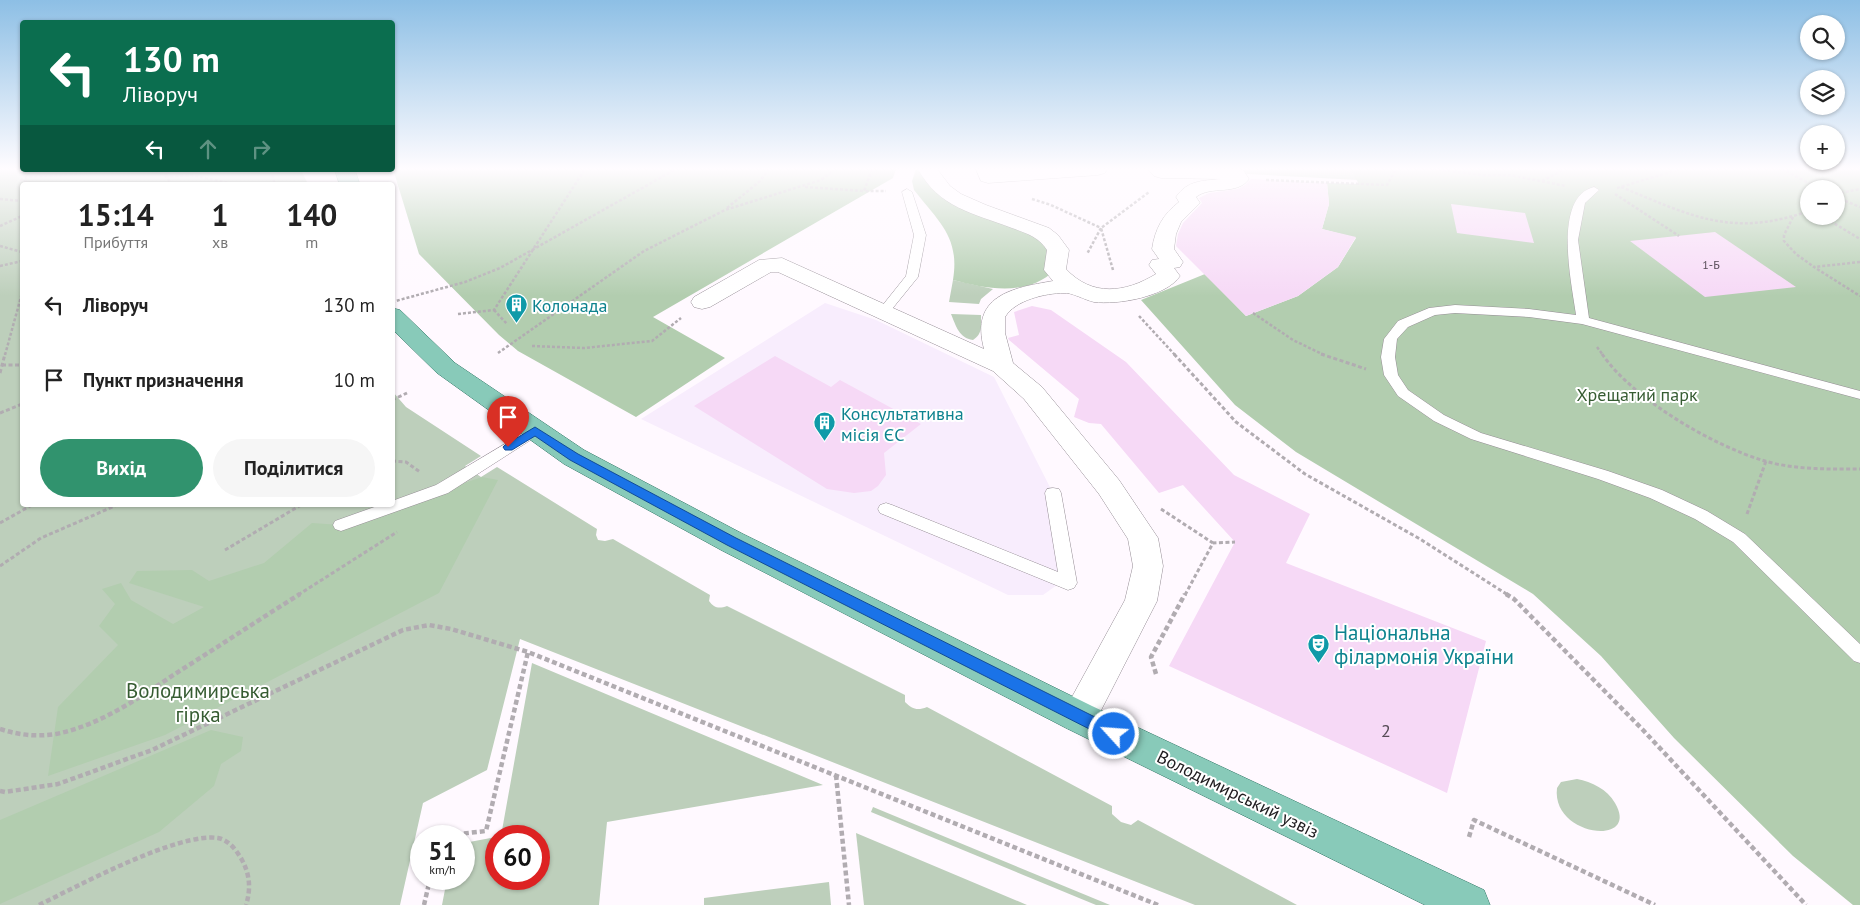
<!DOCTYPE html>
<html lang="uk">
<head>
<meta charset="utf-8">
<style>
  :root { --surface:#fff; --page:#f6f6f6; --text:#222; --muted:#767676; --accent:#31936e }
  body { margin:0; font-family:"PT Sans",sans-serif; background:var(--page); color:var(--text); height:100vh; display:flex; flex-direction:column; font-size:19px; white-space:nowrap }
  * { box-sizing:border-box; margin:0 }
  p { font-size:16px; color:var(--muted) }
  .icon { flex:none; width:28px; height:28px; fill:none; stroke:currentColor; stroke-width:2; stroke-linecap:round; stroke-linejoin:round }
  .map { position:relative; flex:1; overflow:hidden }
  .sheet { position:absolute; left:20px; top:182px; width:375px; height:325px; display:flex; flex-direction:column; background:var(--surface); border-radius:5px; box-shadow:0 1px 4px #0004 }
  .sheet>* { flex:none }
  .guide { position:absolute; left:20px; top:20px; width:375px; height:152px; border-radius:5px; box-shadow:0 1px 4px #0004; background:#0b6e4f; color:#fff; overflow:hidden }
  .fabs { position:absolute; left:1800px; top:15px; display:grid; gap:10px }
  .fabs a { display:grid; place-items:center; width:45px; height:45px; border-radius:50%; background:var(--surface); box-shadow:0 1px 4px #0004; font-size:25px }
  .speed { position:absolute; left:410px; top:825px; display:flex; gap:10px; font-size:25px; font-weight:700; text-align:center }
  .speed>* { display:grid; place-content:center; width:65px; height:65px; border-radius:50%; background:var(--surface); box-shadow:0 1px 4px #0004; line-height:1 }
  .speed small { font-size:12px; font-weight:400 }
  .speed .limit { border:8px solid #d22; background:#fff; color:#111 }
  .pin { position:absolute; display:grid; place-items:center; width:42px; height:42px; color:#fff; margin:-51px -21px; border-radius:50% 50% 50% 0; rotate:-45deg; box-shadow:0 0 5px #0007 }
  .pin .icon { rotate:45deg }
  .me { position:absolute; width:55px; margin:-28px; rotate:296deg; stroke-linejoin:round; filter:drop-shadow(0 0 4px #0008) }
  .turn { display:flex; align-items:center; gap:18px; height:105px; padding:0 20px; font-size:22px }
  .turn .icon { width:65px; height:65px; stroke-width:2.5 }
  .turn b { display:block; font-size:35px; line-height:42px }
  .lanes { display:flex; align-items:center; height:48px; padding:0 20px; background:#0003; justify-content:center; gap:25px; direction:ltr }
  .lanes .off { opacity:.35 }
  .eta { display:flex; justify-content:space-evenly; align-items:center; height:85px; text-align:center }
  .eta b { font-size:30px; font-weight:600; line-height:35px }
  .cta { display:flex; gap:10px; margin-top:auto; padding:10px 20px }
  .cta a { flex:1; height:58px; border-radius:30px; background:var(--accent); color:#fff; font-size:20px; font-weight:600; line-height:58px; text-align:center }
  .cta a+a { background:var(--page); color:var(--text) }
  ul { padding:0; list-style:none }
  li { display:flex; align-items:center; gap:15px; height:75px; padding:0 20px }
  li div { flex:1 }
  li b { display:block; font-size:19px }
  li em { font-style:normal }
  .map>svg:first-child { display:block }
</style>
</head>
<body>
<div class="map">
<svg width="1860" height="905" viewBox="0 0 1860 905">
  <rect width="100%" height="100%" fill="#fff9ff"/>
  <!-- commercial -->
  <polygon fill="#f8edfd" points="825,303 876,320 994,377 1060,507 1062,573 1057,585 1043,595 1008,595 641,419"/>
  <!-- green -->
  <g fill="#bdcfbb">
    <path d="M0,169l301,1 6,12 -6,3h-279v320h370l1,-113 13,15 75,49 -16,10 16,11 16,-10 100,62 -1,6 2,5 7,1 8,-2 97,56 -1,6c5,7 10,8 18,5l178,89v7c7,7 12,9 22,5l185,99v8l9,8 10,3 7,-5 159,85h-102l-675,-266 -33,131 -64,33 -23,102h-400z"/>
    <polygon points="1157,169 1344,169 1352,173 1358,180"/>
    <polygon points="953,280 993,289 981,299 979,304 949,302"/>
    <path d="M951,314l30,1c0,10 2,19 -8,25 -14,-2 -17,-14 -22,-26z"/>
    <polygon points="532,663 823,785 607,822 599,905 442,905 447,879 464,879 464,843 496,837 496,879 539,879 539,836 501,836"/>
    <path d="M1577,779c15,3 30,10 38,24 26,44 -64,34 -58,-15l4,-6z"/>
    <polygon points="873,807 1110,905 1096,905 871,812"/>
    <polygon points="856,833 1027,905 864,905"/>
    <polygon points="829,882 831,905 704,905 704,898"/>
  </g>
  <!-- forest -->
  <g fill="#b2cdaf" fill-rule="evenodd">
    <polygon points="393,169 896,169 893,178 653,317 725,358 636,417 518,351 499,335 419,254"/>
    <path d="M916,169h11l5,12 118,57 5,32c-28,27 -68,19 -102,10 7,-43 -14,-58 -39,-90l-2,-9z"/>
    <path d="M1346,169h514v736h-7l-60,-49 -119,-118 -73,-82 -68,-62 -237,-142 -61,-47 -94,-105 64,-26 41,42 52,-20 40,-29 18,-29 -34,-9 7,-25 -2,-21 32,1 -7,-11zM1809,189h27v27h-27z"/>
    <polygon points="482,477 498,480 439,593 165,735 48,776 58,707 118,645 99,626 115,604 102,589 121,583 131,600 173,624 204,607 129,583 137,571 192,570 209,581 264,563 312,523 341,525"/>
    <polygon points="211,730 243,737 241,751 221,764 214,786 159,832 0,904 0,820"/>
  </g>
  <!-- building -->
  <g fill="#f6d9f6">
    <polygon points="1251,179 1327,183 1329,204 1322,229 1356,237 1338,267 1298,296 1246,316 1176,246 1178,234 1183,223 1202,203 1199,198 1209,193 1238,189 1245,185"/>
    <polygon points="1451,204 1525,213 1534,243 1457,233"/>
    <polygon points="1715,232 1796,287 1705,297 1630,241"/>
    <polygon points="1032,306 1051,310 1126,362 1234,475 1310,514 1286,563 1486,641 1447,793 1169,666 1235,542 1183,485 1159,493 1101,424 1089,423 1074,417 1079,399 1009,340 1008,338 1019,335 1014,312"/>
    <polygon points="775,356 831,387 840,380 921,424 884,453 886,475 878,486 871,491 854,493 827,489 694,406"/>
  </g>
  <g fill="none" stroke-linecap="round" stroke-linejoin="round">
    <defs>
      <g id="lane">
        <path d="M1594,187l5,3 -14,13 -7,37 11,78 271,73v8l-278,-75 -53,-7 -74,-4 -20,2 -27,12 -11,12 -2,18 3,18 10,15 36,25 37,18 127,38 54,19 45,21 38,23 115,110v19l-6,-2 -121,-119 -38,-23 -45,-21 -52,-19 -127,-40 -37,-18 -36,-25 -14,-21 -3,-18 3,-18 14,-18 31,-13 26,-3 74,4 47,6c-4,-30 -24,-118 18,-128z"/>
        <polygon points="907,189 912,192 926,235 918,277 888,314 884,315 878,311 906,276 914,235 902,192"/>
        <polygon points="535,426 540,428 542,431 540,434 448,493 341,531 335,529 333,525 335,521 380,505 392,505 392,501 436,485"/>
        <polygon points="1053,488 1059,489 1061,493 1077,583 1074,588 1068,590 880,513 878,509 880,505 886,503 892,505 1058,572 1045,493 1047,489"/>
      </g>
      <g id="street">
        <path d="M918,169h19l13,17 11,8 25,11 63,23 9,7 11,15 -3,19c26,28 59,24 90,5l-7,-9 3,-5 7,-1 -7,-10c3,-20 11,-35 27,-47l-3,-5c12,-17 26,-16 45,-18l-60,-1 -7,-2 -6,-7h92l3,1 6,9c-12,17 -38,6 -53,18l4,6 -19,19 -5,12 -2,15 9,13 -3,5 -6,1 6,8c-14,21 -63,29 -86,26 -9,-2 -23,-10 -30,-9 -18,0 -49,7 -59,24v16l8,30 29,24 77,93 39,58 5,28 -6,35 -65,127 -13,4 -13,-4 -5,-11 64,-117 8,-34 -5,-27 -29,-45 -75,-95 -31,-28 -215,-99h-7l-61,35 -8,2 -8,-2 -3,-5 3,-5 65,-37 23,-2 202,91c-14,-53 27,-61 69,-68l-9,-11 3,-20c-8,-13 -21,-17 -35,-22 -39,-15 -73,-20 -94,-59z"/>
        <polygon points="976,169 1107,169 1105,173 1098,175 988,183 981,181"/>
      </g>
      <g id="primary">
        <polygon points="335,170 355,170 360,185 340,185"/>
        <polygon points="392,308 400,310 455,363 584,450 743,534 1092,706 1484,890 1490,905 1425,905 1066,728 721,550 564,464 437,373 392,329"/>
      </g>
    </defs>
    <!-- lane casing -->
    <use href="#lane" stroke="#958d95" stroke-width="1"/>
    <!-- street casing -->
    <use href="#street" stroke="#958d95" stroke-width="1"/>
    <!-- primary casing -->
    <use href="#primary" stroke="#307665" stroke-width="1"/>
    <!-- path-far2 -->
    <g stroke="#b1acb1" stroke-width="2.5" stroke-dasharray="3 2" stroke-linecap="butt">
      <polyline points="872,169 864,191 886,191"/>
      <polyline points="1433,169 1483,175 1510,175 1566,186"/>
      <polyline points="1782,169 1820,189"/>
      <polyline points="145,170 170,175"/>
      <polyline points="271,170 275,185"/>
      <polyline points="1266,180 1387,185 1396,169"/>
      <polyline points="1542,181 1565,169"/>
      <polyline points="36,185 21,180 27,177 134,170"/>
      <polyline points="173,185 166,177 191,175 239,185"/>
      <polyline points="805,187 864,191"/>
      <path d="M1621,187c71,29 110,51 188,24"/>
      <polyline points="1617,188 1680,169"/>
      <polyline points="1615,194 1679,236"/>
      <polyline points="1836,194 1860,189"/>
      <polyline points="1836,197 1860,207"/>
      <polyline points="0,199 22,201"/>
      <polyline points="1032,199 1051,205 1101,228 1087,254"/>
      <polyline points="727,208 760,181 769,169"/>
      <polyline points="1822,216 1860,239"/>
      <polyline points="1793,217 1784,235 1784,241 1796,254 1814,267"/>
      <polyline points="0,226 22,216"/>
      <polyline points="0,246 22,252"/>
      <polyline points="1860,262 1814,267 1860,296"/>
      <polyline points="0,266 22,261"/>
      <polyline points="1113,270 1101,228 1149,192"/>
      <polyline points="494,310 507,324"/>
      <polyline points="1253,313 1293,340 1324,355"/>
      <polyline points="458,314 494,310 585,169"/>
      <polyline points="1139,316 1175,355"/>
      <polyline points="532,346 584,348 652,341 681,318"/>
      <polyline points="1597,347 1603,355"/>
      <polyline points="498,353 644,251 725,210 821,180 835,169"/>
      <polyline points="5,355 22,293"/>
    </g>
    <!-- path-far1 -->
    <g stroke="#b1acb1" stroke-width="3" stroke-dasharray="4 2.5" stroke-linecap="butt">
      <polyline points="1174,354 1236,422 1305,474 1420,539 1508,595"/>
      <polyline points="1321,354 1366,369"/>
      <path d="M1602,354c31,45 111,92 163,107 30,9 64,8 95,8"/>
      <polyline points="2,365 22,365"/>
      <polyline points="0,373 5,354"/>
      <polyline points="392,400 407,393"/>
      <polyline points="0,413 22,404"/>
      <polyline points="392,461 406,462 420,472"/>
      <polyline points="1161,509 1213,543"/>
      <polyline points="1747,514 1766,461"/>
      <polyline points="0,523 32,505"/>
      <polyline points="225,550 301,505"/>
      <polyline points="0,566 41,538 117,505"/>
      <polyline points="298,595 397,532"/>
      <polyline points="1185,595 1213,543 1235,542"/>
    </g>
    <!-- path -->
    <g stroke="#b1acb1" stroke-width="4.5" stroke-dasharray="5 3" stroke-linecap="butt">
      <polyline points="1506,594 1514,599 1643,730 1806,905"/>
      <polyline points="1156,674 1151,657 1185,594"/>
      <path d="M0,729c19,6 36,8 56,5 46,-9 87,-39 125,-64 40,-25 79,-51 119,-76"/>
      <polyline points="836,775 849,905"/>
      <polyline points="0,791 5,792 58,784 152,750 403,630 429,625 451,629 528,652 1158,905"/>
      <polyline points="440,836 486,831 528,652"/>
      <polyline points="1469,837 1474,820 1655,905"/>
      <path d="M39,905c39,-19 139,-73 179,-67 11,2 19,13 24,22 8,15 9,29 4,45"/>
      <polyline points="424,905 430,879"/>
    </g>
    <!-- lane -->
    <use href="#lane" fill="#fff" fill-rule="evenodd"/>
    <!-- street -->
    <use href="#street" fill="#fff" fill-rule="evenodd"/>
    <!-- primary -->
    <use href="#primary" fill="#88cab9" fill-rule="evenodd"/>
    <!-- path-bridge -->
    <polyline stroke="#b1acb1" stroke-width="2.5" stroke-dasharray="3 2" stroke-linecap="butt" points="392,302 465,282 500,268 676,169"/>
  </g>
  <!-- sky -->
  <linearGradient id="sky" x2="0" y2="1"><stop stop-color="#8dbfe5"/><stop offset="0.57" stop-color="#fffcff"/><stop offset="1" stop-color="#fffcff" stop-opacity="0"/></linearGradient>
  <rect width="1860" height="296" fill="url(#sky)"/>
  <!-- route -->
  <polygon fill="#1a73e8" stroke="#114b97" points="535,427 578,454 736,538 1119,729 1121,734 1119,739 1114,741 1109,739 727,545 570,460 535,436 512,450 505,450 503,447 505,445"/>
  <!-- icons -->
  <defs>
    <symbol id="building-pin" viewBox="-11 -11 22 30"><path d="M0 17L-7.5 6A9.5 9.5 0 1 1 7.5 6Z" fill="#0f9aa8" stroke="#fff"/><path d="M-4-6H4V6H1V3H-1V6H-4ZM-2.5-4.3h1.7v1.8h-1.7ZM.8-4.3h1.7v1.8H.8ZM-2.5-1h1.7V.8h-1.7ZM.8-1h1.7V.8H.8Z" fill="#fff"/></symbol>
    <symbol id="theatre-pin" viewBox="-11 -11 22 30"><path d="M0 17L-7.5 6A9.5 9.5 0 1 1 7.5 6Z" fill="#0f9aa8" stroke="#fff"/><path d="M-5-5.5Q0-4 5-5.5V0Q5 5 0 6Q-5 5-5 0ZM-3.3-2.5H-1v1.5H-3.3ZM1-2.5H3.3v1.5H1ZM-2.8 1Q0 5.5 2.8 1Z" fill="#fff"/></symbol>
  </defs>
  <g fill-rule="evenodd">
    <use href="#building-pin" x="504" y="292" width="25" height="34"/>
    <use href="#building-pin" x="812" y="410" width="25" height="34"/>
    <use href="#theatre-pin" x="1306" y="632" width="25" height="34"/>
  </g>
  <g text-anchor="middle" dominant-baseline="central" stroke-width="4" stroke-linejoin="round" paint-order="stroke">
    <!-- far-number labels -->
    <g font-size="12" fill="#554b55">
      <text x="1711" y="264">1-Б</text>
    </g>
    <!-- culture labels -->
    <g font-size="18" fill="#0d838f" stroke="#fff" text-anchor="start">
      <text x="532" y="305">Колонада</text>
      <text x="841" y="413">Консультативна<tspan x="841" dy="21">місія ЄС</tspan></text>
    </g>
    <!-- park labels -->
    <g font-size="18" fill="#365c32" stroke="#fff">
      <text x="1637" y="394">Хрещатий парк</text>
    </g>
    <!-- near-number labels -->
    <g font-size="18" fill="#554b55">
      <text x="1386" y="730">2</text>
    </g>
    <!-- street labels -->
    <g font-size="18" fill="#1f1c1f" stroke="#fff">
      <text transform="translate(1238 794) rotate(26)">Володимирський узвіз</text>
    </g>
    <!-- near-culture labels -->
    <g font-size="21" fill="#0d838f" stroke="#fff" text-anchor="start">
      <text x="1334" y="632">Національна<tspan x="1334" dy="24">філармонія України</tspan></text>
    </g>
    <!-- near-park labels -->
    <g font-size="21" fill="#365c32" stroke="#fff">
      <text x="198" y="690">Володимирська<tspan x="198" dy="24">гірка</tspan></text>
    </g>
  </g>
</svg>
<div class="fabs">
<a><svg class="icon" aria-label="search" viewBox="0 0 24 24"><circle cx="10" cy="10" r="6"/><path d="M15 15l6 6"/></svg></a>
<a><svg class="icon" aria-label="layers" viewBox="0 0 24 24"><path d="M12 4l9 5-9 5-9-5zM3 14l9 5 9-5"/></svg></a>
<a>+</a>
<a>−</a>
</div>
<div class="speed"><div>51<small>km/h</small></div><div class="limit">60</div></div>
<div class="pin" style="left:508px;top:447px;background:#d93025"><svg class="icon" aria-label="arrive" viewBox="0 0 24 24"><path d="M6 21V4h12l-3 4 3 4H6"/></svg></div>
<svg class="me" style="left:1114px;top:734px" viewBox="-20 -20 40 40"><circle r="17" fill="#1a73e8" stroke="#fff" stroke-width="3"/><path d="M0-11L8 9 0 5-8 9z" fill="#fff"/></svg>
<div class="guide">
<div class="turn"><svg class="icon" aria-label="left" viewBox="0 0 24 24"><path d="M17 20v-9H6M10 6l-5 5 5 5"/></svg><div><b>130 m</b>Ліворуч</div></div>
<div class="lanes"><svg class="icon" aria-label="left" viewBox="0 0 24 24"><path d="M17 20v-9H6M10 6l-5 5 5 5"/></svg><svg class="icon off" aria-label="ahead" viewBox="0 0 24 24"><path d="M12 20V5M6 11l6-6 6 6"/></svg><svg class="icon off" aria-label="right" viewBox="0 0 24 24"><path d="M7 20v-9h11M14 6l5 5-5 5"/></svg></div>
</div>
<section class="sheet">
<div class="eta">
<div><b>15:14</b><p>Прибуття</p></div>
<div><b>1</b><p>хв</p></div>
<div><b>140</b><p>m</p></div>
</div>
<ul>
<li><svg class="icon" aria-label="left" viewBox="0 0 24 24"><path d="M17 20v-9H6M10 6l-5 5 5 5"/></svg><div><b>Ліворуч</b></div><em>130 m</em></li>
<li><svg class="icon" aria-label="arrive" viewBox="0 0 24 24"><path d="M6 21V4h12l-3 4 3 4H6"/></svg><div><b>Пункт призначення</b></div><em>10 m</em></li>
</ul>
<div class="cta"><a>Вихід</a><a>Поділитися</a></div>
</section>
</div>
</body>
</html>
